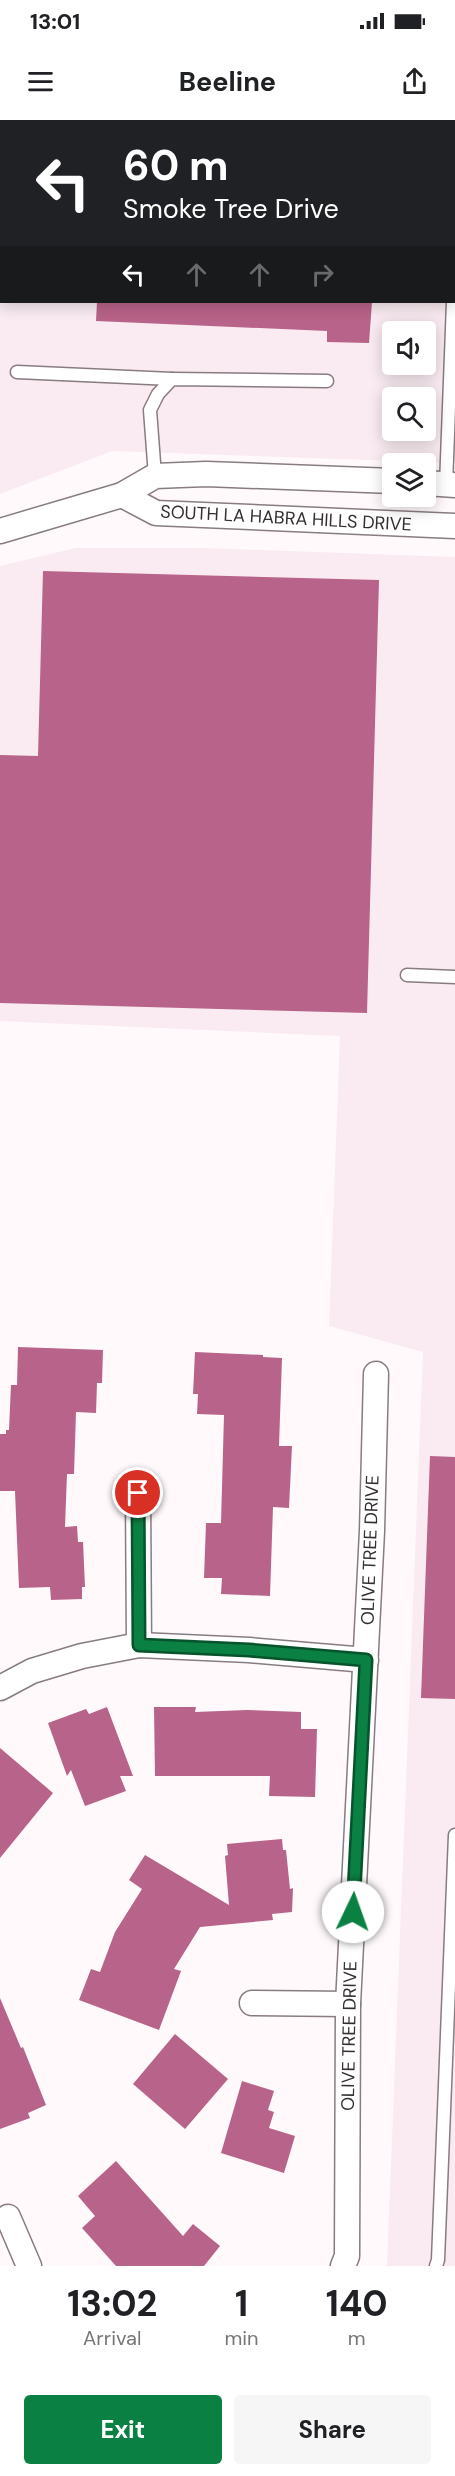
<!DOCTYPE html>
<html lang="en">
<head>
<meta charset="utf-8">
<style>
  :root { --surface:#fff; --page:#f6f6f6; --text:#202124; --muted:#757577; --accent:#0b8043 }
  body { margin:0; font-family:"DM Sans",sans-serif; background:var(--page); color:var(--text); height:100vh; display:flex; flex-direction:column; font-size:22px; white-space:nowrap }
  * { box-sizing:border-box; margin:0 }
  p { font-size:20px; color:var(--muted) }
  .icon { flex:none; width:33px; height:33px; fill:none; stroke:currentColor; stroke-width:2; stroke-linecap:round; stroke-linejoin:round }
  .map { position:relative; height:2146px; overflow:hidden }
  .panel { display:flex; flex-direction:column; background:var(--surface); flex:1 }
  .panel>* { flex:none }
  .top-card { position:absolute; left:0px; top:0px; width:456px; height:183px; box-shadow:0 3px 15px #0003; background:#202124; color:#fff; overflow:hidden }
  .fabs { position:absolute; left:382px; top:201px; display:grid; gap:12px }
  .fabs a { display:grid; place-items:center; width:54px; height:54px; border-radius:6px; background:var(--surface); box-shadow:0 3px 15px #0003; font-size:30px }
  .pin { position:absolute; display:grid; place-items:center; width:51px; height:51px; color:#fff; margin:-26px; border:3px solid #fff; border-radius:50%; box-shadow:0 2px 6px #0007 }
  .me { position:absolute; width:66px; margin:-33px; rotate:3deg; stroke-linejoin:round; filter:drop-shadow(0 0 4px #0008) }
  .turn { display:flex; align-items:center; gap:21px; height:126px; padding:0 24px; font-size:27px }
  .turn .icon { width:78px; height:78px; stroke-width:2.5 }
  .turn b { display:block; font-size:42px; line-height:51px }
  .lanes { display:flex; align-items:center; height:57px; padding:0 24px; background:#0003; justify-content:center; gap:30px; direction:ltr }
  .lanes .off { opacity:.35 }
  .eta { display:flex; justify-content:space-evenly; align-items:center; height:102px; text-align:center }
  .eta b { font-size:36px; font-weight:700; line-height:42px }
  .cta { display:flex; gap:12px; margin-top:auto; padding:12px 24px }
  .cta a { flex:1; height:69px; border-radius:6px; background:var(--accent); color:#fff; font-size:24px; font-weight:700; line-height:69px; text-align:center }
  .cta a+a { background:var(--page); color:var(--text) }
  .status { display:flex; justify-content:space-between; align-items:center; height:42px; padding:0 30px; background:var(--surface); direction:ltr }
  .status svg { height:16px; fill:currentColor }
  header { display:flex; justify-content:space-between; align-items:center; height:78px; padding:0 24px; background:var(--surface); font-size:27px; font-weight:700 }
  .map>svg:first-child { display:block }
</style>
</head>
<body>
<div class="status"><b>13:01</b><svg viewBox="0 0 49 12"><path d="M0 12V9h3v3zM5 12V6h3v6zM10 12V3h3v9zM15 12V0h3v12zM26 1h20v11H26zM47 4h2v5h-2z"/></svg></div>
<header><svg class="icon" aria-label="menu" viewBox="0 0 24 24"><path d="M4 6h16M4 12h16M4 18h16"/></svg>Beeline<svg class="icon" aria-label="share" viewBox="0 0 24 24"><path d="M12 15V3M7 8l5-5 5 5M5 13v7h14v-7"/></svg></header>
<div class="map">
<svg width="455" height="2146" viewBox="0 0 455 2146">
  <rect width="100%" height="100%" fill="#fff9fb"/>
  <!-- built -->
  <g fill="#f9ebf1" fill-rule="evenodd">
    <path d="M0,0h455v343l-343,-12 -112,43zM2,2h452v180h-452zM393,212h33v32h-33zM393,278h33v32h-33z"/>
    <polygon points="76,428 202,428 455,437 455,2146 387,2146 423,1232 329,1206 340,916 0,901 0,446"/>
  </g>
  <!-- building -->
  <g fill="#b86389">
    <polygon points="97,182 372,182 369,223 327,222 327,211 96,201"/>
    <polygon points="43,451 379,460 367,893 0,883 0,635 38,636"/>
    <polygon points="18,1227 103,1230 102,1263 97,1263 96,1293 76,1292 74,1354 67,1354 65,1407 77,1406 78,1422 83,1422 85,1467 82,1467 82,1479 51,1480 50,1467 19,1468 15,1371 0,1371 0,1314 6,1314 6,1310 9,1310 11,1265 17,1265"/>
    <polygon points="195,1232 263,1235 263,1237 282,1238 279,1326 292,1326 289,1388 273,1387 270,1476 221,1474 222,1458 204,1458 206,1403 221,1403 224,1295 197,1294 198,1274 193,1274"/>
    <polygon points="430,1336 455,1337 455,1579 421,1578"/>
    <polygon points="107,1587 133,1656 120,1656 126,1671 85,1686 71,1650 67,1656 48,1603 86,1589 89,1594"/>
    <polygon points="154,1587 196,1587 195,1592 247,1590 301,1592 301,1609 317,1609 315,1677 269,1676 270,1656 155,1656"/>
    <polygon points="0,1628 53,1673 0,1738"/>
    <polygon points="282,1719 283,1730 286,1730 290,1769 293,1768 292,1792 272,1794 273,1800 200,1807 174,1849 181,1851 159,1910 79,1880 91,1849 100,1852 115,1812 142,1769 129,1760 145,1735 229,1785 225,1736 228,1735 227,1724"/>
    <polygon points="0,1878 21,1928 23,1927 46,1985 28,1993 30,1998 0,2009"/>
    <polygon points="175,1914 228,1959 185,2009 133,1964"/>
    <polygon points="242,1961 274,1971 268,1990 274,1992 269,2008 295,2016 284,2053 221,2033"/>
    <polygon points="116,2041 183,2116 193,2104 220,2126 204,2146 116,2146 82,2108 95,2096 78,2076"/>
  </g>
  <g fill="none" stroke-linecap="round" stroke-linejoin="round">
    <defs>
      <g id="service">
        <polyline points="454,152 455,141"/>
        <polyline points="17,252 172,259"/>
        <polyline points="155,356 150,290 158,274 172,259 327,261"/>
        <polyline points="446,365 453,182"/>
        <polyline points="407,855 455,857"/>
        <polyline points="436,2146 438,2140 455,1715"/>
      </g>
      <g id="minor">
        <polyline points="426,363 455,365"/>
        <polyline points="122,375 156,393 455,406"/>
        <polyline points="0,411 122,375 155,356 206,354 393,361"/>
        <polyline points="138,1373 139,1525"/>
        <polyline points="0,1568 32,1551 82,1536 139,1525 249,1530 366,1540"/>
        <polyline points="252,1883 348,1884"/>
        <polyline points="8,2097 29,2146"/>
        <polyline points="343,2146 347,2136 348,1884 372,1411 376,1254"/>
      </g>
    </defs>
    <!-- service casing -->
    <use href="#service" stroke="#887c80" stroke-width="15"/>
    <!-- minor casing -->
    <use href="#minor" stroke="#887c80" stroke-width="27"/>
    <!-- service -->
    <use href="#service" stroke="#fff" stroke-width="12"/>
    <!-- minor -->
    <use href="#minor" stroke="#fff" stroke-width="24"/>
  </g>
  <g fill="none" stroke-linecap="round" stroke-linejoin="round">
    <defs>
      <polyline id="route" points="138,1373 139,1525 249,1530 366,1540 353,1792"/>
    </defs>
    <!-- route casing -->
    <use href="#route" stroke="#07532c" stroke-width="15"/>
    <!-- route -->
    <use href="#route" stroke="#0b8043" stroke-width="10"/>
  </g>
  <g text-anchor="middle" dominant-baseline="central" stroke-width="5" stroke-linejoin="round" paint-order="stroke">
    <!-- street labels -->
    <g font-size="18" fill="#352f31" stroke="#fff">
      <text transform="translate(286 398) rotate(3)">SOUTH LA HABRA HILLS DRIVE</text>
      <text transform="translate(370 1430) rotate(-88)">OLIVE TREE DRIVE</text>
      <text transform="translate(349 1916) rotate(-89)">OLIVE TREE DRIVE</text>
    </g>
  </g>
</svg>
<div class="fabs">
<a><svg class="icon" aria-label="sound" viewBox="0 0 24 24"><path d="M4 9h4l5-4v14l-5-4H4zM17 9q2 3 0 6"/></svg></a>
<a><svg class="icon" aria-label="search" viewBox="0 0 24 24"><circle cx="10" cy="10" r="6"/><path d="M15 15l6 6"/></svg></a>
<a><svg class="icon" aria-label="layers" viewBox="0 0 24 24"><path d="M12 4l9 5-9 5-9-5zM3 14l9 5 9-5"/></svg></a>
</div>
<div class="pin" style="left:138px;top:1373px;background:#d93025"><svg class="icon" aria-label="arrive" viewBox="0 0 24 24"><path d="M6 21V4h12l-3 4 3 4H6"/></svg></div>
<svg class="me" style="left:353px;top:1792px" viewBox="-20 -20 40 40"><circle r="19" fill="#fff"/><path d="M0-13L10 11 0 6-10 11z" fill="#0b8043"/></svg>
<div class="top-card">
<div class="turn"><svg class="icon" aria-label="left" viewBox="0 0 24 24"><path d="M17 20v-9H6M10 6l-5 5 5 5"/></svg><div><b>60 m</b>Smoke Tree Drive</div></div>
<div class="lanes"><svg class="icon" aria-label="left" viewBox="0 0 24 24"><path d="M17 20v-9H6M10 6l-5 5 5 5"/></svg><svg class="icon off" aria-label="ahead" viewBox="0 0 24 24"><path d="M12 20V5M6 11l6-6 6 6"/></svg><svg class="icon off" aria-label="ahead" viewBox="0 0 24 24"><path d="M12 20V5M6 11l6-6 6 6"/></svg><svg class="icon off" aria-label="right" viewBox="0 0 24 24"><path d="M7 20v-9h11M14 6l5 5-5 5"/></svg></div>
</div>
</div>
<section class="panel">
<div class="eta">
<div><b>13:02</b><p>Arrival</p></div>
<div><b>1</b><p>min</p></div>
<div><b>140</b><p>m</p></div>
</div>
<div class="cta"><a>Exit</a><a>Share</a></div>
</section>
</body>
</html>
